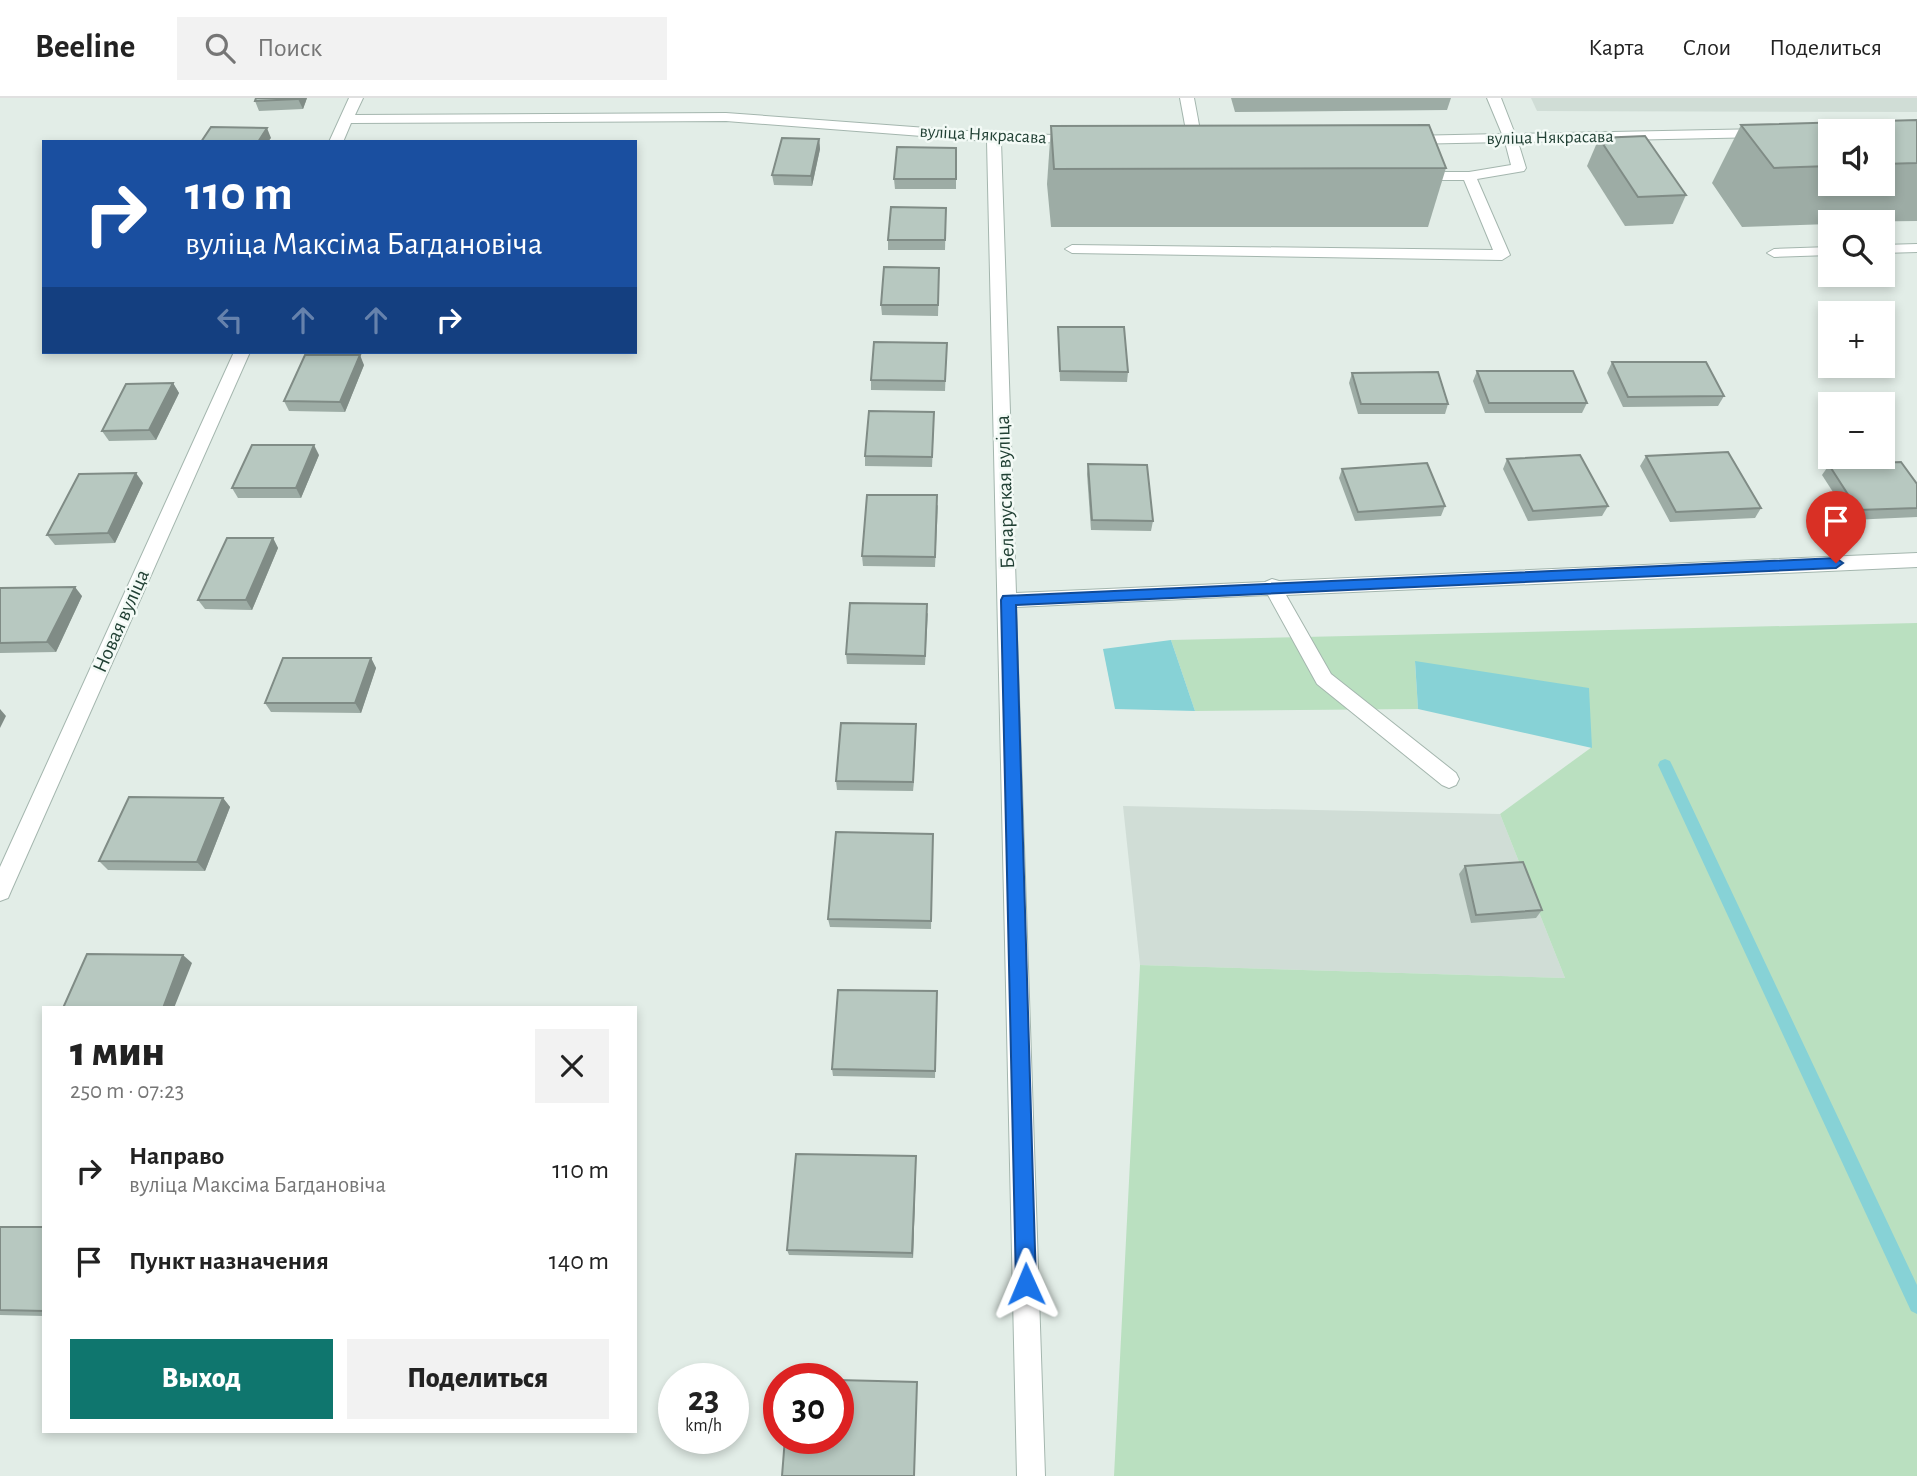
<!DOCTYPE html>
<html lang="ru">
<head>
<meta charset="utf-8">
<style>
  :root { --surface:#fff; --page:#f2f2f2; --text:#222; --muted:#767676; --line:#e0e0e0; --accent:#0f766e }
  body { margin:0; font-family:"Alegreya Sans",sans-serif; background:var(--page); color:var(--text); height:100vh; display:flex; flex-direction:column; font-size:26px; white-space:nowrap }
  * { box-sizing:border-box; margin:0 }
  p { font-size:23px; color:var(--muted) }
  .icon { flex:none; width:38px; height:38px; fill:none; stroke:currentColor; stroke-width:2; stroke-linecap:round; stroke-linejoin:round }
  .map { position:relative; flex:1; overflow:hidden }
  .panel { position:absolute; left:42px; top:908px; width:595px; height:427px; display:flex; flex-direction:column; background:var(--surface); border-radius:0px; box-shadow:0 4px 10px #0003 }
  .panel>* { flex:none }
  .guide { position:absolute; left:42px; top:42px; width:595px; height:214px; border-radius:0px; box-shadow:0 4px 10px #0003; background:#1a4fa0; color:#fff; overflow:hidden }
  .tools { position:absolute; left:1818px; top:21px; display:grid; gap:14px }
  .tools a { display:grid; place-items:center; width:77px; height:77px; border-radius:0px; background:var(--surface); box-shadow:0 4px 10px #0003; font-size:35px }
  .speed { position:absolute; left:658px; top:1265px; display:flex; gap:14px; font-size:35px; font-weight:700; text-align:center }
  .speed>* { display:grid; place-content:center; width:91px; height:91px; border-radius:50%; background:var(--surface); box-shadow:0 4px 10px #0003; line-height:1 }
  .speed small { font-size:18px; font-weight:400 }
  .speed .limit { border:10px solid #d22; background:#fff; color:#111 }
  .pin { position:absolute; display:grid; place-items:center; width:60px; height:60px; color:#fff; margin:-72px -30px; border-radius:50% 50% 50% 0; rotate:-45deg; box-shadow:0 0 7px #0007 }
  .pin .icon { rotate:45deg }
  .me { position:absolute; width:77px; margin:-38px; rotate:359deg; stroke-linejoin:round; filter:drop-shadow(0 0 5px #0008) }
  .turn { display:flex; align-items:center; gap:24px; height:147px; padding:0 28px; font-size:32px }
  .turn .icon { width:91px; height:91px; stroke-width:2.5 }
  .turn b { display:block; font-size:49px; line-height:60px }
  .lanes { display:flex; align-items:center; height:66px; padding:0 28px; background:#0003; justify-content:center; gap:35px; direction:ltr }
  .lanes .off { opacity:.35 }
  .round { display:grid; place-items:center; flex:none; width:74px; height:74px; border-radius:0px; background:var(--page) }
  .headline { display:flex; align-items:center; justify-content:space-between; height:119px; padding:0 28px }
  h1 { font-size:42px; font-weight:800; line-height:52px }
  .button { display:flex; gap:14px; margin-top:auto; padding:14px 28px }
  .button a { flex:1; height:80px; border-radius:0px; background:var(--accent); color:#fff; font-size:28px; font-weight:800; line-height:80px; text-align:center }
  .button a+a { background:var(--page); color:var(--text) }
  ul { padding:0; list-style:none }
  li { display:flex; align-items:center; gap:21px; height:91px; padding:0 28px }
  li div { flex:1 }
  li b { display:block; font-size:26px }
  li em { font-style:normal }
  header { display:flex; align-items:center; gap:42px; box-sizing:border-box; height:98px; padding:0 35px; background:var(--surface); border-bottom:2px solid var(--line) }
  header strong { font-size:33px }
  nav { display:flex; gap:38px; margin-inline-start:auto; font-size:24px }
  .search { width:490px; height:63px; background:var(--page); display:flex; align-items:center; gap:18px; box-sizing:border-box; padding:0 24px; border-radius:0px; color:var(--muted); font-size:26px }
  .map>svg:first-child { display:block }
</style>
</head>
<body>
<header>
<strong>Beeline</strong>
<div class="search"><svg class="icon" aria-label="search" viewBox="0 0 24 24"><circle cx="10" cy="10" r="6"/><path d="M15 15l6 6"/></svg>Поиск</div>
<nav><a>Карта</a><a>Слои</a><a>Поделиться</a></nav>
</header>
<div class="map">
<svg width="1917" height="1378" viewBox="0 0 1917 1378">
  <rect width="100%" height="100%" fill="#e2ede7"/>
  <!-- built -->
  <g fill="#d0ddd6">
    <polygon points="1531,0 1917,0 1917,14 1537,13"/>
    <polygon points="1123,708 1500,716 1565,880 1140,867"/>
  </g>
  <!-- green -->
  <polygon fill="#bae0c0" points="1917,525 1917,1378 1114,1378 1140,867 1565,880 1500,716 1592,649 1415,564 1418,611 1195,613 1171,542"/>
  <!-- water -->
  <g fill="#87d2d6">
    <polygon points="1171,542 1195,613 1115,611 1103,551"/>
    <polygon points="1415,563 1589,590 1592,650 1418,611"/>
  </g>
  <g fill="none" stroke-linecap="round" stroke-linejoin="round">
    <!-- stream -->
    <polygon fill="#87d2d6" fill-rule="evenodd" points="1665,661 1670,663 1672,667 1917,1187 1917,1216 1911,1213 1658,667 1660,663"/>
    <defs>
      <g id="minor">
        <polygon points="349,0 363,0 355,17 726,15 994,35 1083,38 1083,44 1078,45 1001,43 1016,495 1265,484 1272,481 1279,483 1917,455 1917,469 1286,497 1331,576 1456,675 1459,681 1456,687 1449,690 1442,687 1317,586 1268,497 1016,509 1045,1378 1017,1378 987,43 726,23 351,25 343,44 329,44"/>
        <polygon points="1180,0 1194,0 1202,43 1200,46 1190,46 1188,43"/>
        <polygon points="1487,0 1501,0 1515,36 1764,31 1771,35 1764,39 1518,44 1526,70 1524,73 1477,81 1510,157 1502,162 1072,155 1065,151 1072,147 1493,152 1464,82 1415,82 1408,78 1415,74 1469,74 1511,67 1505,44 1408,46 1401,42 1408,38 1502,36"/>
        <polygon points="1917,146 1917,154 1883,155 1883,147"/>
        <polygon points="1830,149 1830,157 1774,159 1767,155 1774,151"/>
        <polygon points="234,254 250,254 11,793 8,800 0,803 0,769"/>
      </g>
    </defs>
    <!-- minor casing -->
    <use href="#minor" stroke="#a4b6ae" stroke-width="2"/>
    <!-- minor -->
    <use href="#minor" fill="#fff" fill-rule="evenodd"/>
  </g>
  <!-- wall -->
  <g fill="#9daca5" fill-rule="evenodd">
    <polygon points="307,0 303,11 259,13 255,3"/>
    <polygon points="1231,0 1451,0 1447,12 1235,14"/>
    <path d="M1917,22v101l-87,1v2l-88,3 -30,-44 29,-58zM1830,33h53v53h-53z"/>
    <polygon points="1051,28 1446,70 1428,129 1051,129 1047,86"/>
    <polygon points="1599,40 1686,97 1673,126 1625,128 1587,68"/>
    <polygon points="819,41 820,51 812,88 774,87 772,77"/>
    <polygon points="956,50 956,91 895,91 894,81"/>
    <polygon points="946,110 945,152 888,152 888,142"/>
    <polygon points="939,180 938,218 882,217 881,207"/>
    <polygon points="1058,229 1128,274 1127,284 1060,283 1058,239"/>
    <polygon points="947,245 945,293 871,292 871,282"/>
    <polygon points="1612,264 1724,298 1718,308 1623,309 1607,275"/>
    <polygon points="364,267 345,314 289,313 284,303"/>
    <polygon points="1477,273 1587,305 1582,315 1485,315 1473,283"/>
    <polygon points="1352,275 1448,306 1445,316 1358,316 1349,285"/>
    <polygon points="173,285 179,295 156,342 109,343 102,333"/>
    <polygon points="934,324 932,369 865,368 865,358"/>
    <polygon points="319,357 301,400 238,400 232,390"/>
    <polygon points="1646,358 1761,410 1755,420 1670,424 1640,368"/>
    <polygon points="1507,361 1608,408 1602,418 1528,423 1503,371"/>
    <polygon points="1088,366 1153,423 1151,433 1091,432 1087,376"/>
    <polygon points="1829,367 1917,386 1917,419 1851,422 1822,377"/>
    <polygon points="1342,371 1445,408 1441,418 1355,423 1339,380"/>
    <polygon points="143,385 115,445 55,447 47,437"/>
    <polygon points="938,407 935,469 863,468 862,458"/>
    <polygon points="273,440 278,450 252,512 205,511 198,502"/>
    <polygon points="0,490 82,498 56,554 0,555"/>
    <polygon points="928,515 925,567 847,566 846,556"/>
    <polygon points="371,560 376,570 361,615 271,614 265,605"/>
    <polygon points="916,626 913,693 837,692 836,683"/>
    <polygon points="223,700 230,709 205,773 108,772 99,763"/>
    <polygon points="933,736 931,831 830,829 828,821"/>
    <polygon points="1465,768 1542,812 1536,820 1471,825 1459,776"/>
    <polygon points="937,893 935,980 833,978 832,971"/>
    <polygon points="916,1065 913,1160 789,1157 787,1152"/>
    <polygon points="0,1129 44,1129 44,1218 0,1217"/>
  </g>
  <!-- shaded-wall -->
  <g fill="#808c86">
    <polygon points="299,0 307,0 303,11 298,1"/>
    <polygon points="267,30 271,40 268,44 258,44"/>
    <polygon points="819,41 820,51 812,88 811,78"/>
    <polygon points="360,257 364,267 345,314 340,304"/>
    <polygon points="173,285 179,295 156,342 149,332"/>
    <polygon points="314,347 319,357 301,400 296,390"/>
    <polygon points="136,375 143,385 115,445 108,435"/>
    <polygon points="273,440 278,450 252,512 246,502"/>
    <polygon points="75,489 82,498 56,554 47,544"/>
    <polygon points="371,560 376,570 361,615 355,605"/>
    <polygon points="0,611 6,618 0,630"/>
    <polygon points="916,626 916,635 913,693 913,684"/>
    <polygon points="223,700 230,709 205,773 197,764"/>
    <polygon points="183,857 192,865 174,910 163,910"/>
    <polygon points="916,1058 916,1065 913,1160 912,1155"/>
  </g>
  <!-- building -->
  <g fill="#b7c8c0" stroke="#808c86" stroke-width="2">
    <polygon points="256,0 299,0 298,1 255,3"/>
    <polygon points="1917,22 1917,65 1883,66 1883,33 1830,33 1830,68 1774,70 1741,27"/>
    <polygon points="1429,27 1446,70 1054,71 1051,28"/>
    <polygon points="211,29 267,30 258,44 201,44"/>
    <polygon points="1645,38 1686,97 1638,99 1599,40"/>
    <polygon points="782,40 819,41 811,78 772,77"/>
    <polygon points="897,49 956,50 956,81 894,81"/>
    <polygon points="891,109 946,110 945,142 888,142"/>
    <polygon points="884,169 939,170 938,207 881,207"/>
    <polygon points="1058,229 1124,229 1128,274 1060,273"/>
    <polygon points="874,244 947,245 945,283 871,282"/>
    <polygon points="305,257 360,257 340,304 284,303"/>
    <polygon points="1612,264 1706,264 1724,298 1628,299"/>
    <polygon points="1477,273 1573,273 1587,305 1489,305"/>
    <polygon points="1438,274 1448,306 1361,306 1352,275"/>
    <polygon points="173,285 149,332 102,333 126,286"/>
    <polygon points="869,313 934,314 932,359 865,358"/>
    <polygon points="252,347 314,347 296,390 232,390"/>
    <polygon points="1728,354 1761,410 1676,414 1646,358"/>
    <polygon points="1580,357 1608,408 1533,413 1507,361"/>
    <polygon points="1901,364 1917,386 1917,410 1858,412 1829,367"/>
    <polygon points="1427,365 1445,408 1358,414 1342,371"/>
    <polygon points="1088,366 1147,367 1153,423 1092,422"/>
    <polygon points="136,375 108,435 47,437 79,376"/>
    <polygon points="867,397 937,397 935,459 862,458"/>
    <polygon points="227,440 273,440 246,502 198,502"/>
    <polygon points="75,489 47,544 0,545 0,490"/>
    <polygon points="850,505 927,506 925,558 846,556"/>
    <polygon points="283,560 371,560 355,605 265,605"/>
    <polygon points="841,625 916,626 913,684 836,683"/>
    <polygon points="129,699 223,700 197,764 99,763"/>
    <polygon points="836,734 933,736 931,823 828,821"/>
    <polygon points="1523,764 1542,812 1476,817 1465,768"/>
    <polygon points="87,856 183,857 163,910 63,910"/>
    <polygon points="838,892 937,893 935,973 832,971"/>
    <polygon points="796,1056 916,1058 912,1155 787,1152"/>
    <polygon points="0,1129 44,1129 44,1213 0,1212"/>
    <polygon points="838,1282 917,1284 914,1378 782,1378 785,1340 838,1340"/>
  </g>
  <!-- route -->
  <polygon fill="#1a73e8" stroke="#114b97" stroke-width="2" points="1836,460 1843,465 1836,470 1016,507 1036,1186 1033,1193 1026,1196 1019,1193 1016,1186 1001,502 1003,498"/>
  <g text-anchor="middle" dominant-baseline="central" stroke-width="5" stroke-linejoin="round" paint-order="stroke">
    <!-- far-street labels -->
    <g font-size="18" fill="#214034" stroke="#f3faf6">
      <text transform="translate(983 37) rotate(3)">вуліца Някрасава</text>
      <text transform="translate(1550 40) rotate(-1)">вуліца Някрасава</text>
    </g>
    <!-- street labels -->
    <g font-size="21" fill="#214034" stroke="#f3faf6">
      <text transform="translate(1005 394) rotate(-92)">Беларуская вуліца</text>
      <text transform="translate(121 523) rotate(-66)">Новая вуліца</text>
    </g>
  </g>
</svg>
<div class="tools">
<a><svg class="icon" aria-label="sound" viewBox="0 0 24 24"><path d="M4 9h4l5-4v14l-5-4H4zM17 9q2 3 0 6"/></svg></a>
<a><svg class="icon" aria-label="search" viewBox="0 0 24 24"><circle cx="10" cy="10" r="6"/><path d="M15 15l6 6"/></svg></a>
<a>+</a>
<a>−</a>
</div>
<div class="speed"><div>23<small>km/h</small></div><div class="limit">30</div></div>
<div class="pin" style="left:1836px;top:465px;background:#d93025"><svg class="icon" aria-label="arrive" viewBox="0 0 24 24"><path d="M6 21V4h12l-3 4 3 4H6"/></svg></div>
<svg class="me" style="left:1026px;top:1186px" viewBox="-20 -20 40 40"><path d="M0-17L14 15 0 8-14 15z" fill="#1a73e8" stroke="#fff" stroke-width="4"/></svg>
<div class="guide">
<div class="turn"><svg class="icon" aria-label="right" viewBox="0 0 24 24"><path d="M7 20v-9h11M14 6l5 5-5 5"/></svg><div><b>110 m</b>вуліца Максіма Багдановіча</div></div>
<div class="lanes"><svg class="icon off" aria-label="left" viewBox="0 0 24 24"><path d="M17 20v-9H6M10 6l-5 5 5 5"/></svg><svg class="icon off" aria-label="ahead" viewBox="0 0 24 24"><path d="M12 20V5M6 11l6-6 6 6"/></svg><svg class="icon off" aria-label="ahead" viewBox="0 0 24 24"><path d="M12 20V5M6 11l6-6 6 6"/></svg><svg class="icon" aria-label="right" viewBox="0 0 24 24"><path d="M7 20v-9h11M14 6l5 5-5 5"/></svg></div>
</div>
<section class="panel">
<div class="headline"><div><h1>1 мин</h1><p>250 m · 07:23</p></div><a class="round"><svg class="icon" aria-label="close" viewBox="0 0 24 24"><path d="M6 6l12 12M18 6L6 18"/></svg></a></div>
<ul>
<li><svg class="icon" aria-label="right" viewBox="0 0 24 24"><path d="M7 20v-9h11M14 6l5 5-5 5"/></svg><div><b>Направо</b><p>вуліца Максіма Багдановіча</p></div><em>110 m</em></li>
<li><svg class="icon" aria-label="arrive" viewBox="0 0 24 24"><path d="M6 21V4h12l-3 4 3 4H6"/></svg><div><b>Пункт назначения</b></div><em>140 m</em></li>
</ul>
<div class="button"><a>Выход</a><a>Поделиться</a></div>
</section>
</div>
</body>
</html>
